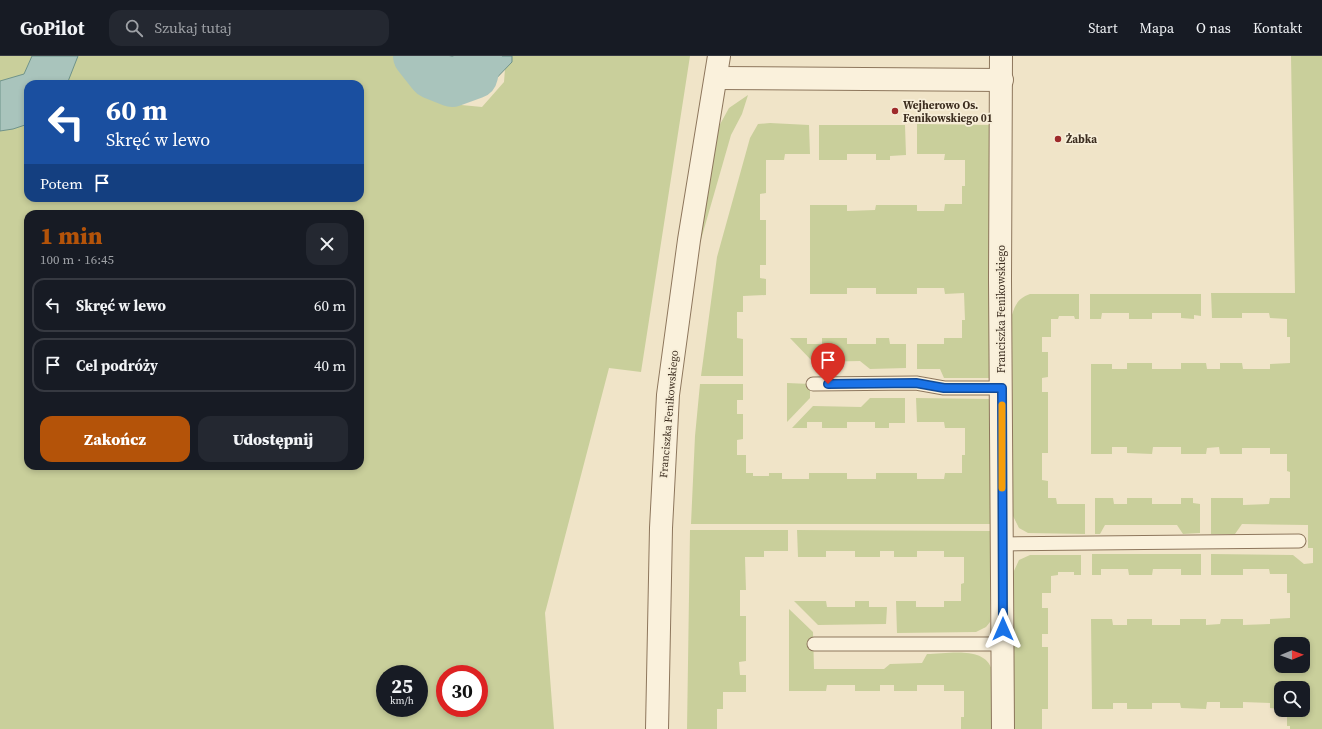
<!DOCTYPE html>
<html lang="pl">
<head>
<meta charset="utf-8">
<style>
  :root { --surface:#171b24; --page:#242831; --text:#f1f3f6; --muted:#9ea1a6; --line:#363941; --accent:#b45309 }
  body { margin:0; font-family:"Source Serif 4",serif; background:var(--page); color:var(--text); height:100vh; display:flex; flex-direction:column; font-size:15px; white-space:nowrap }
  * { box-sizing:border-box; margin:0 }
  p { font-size:13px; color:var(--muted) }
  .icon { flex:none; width:22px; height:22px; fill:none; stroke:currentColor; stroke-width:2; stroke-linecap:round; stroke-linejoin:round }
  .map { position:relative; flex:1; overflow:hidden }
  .details { position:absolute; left:24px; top:154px; width:340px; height:260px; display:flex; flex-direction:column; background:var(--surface); border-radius:12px; box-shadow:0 2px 6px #0003 }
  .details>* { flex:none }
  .top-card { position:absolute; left:24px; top:24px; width:340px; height:122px; border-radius:12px; box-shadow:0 2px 6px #0003; background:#1a4fa0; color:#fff; overflow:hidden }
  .needle { width:26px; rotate:89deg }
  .buttons { position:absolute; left:1274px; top:581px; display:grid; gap:8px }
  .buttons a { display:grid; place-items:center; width:36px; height:36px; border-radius:8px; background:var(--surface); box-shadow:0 2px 6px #0003; font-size:20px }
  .speed { position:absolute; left:376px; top:609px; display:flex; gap:8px; font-size:20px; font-weight:700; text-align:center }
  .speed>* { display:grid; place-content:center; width:52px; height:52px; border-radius:50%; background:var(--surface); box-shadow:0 2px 6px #0003; line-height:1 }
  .speed small { font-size:10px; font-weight:400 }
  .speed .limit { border:6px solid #d22; background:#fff; color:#111 }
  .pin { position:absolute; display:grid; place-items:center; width:34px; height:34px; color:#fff; margin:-41px -17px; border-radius:50% 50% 50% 0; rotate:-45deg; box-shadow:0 0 4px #0007 }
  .pin .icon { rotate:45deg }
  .me { position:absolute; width:44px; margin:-22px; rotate:0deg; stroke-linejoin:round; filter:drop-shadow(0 0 3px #0008) }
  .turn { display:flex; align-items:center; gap:14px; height:84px; padding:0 16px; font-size:18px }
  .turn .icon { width:52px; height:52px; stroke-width:2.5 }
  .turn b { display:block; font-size:28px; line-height:34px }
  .then { display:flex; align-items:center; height:38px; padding:0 16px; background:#0003; gap:8px; font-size:15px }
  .round { display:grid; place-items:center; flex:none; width:42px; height:42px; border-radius:12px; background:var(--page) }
  .summary { display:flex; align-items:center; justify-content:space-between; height:68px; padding:0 16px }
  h1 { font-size:24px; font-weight:800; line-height:30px; color:var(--accent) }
  .cta { display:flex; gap:8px; margin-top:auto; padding:8px 16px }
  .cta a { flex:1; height:46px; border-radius:12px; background:var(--accent); color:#fff; font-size:16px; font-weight:800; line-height:46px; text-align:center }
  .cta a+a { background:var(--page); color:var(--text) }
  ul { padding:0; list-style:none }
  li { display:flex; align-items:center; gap:12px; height:54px; margin:0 8px 6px; padding:0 8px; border:2px solid var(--line); border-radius:12px }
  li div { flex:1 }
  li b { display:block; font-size:15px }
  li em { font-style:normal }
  header { display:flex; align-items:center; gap:24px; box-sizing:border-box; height:56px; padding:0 20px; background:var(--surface); border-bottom:1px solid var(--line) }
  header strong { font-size:19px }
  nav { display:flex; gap:22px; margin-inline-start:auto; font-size:14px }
  .search { width:280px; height:36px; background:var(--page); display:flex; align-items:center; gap:10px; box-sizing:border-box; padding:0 14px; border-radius:12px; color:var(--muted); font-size:15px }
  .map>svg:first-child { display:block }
</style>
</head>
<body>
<header>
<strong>GoPilot</strong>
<div class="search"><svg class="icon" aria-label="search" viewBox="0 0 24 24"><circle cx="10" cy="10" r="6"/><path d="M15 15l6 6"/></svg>Szukaj tutaj</div>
<nav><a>Start</a><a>Mapa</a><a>O nas</a><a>Kontakt</a></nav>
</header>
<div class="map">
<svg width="1322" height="673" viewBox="0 0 1322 673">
  <rect width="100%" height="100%" fill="#f0e4c8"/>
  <!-- green -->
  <g fill="#c9cf9b" fill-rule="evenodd">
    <path d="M0,0h397l21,29 33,19 31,3 22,-25 2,-26h184l-49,316 -32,-4 -64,245 9,116h-554zM28,28h332v114h-332zM28,158h332v252h-332zM385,618h34v34h-34zM445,618h34v34h-34z"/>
    <path d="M1291,0h31v673h-32v-3h-3v-16h16v-22h-22v21l-11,-1v-5l-27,-1v6h-23v-6h-13l-1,7 -25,-1 -1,-5h-28v6h-25v-6h-14v6h-21l-1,-90h21l1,6h14v-6h25v6h28v-6h26v6l14,-1 1,-5h22v6l27,-1v-5l20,-1v-25h-3v-19h-17l-1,-5h-26v6h-32v-21l82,1 11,9 9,-1v-15h-5v-23l-66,-1 -7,10h-24v-36h32v7l26,-1 1,-6h20v-26l-3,-1v-17h-17v-6h-28v6h-22l-1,-7 -12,1 -1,6h-25v-7h-28l-1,7 -25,-1v-6h-15v7h-21v-90h21v5h15v-6h25v6h29v-6h25l1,6h13v-6h22l1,6h27v-5l20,-1v-26h-3v-18l-17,-1 -1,-5h-27v5h-30l-1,-25h84zM1281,588h22v22h-22z"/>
    <polygon points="748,39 742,58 731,79 700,187 718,72 729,52"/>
    <polygon points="770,67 809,69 810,98 785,98 784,104 766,104 766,137 760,138 760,164 766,164 766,209 760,209 760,222 766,223 766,239 743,240 743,256 737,256 737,282 743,283 743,320 701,320 717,201 750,82 758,68"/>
    <polygon points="917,68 990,69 992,322 944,322 940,313 917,313 917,288 944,288 944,282 962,282 962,264 965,264 964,237 945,238 944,232 917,232 917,238 876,238 876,232 847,232 847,238 810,238 810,149 847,149 847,155 875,154 876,149 917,149 917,155 944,155 945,148 962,148 962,130 965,130 965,104 944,104 945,98 917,98"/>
    <polygon points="819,69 905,69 906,99 890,100 890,104 876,104 876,98 847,98 847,104 819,104"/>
    <path d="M1030,238h49v25h-4l-1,-3h-15l-1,3h-7v18h-9v15h6v25l-6,1v14h6v61h-6v27l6,1v17h8l1,6h28v30l-57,-1 -9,-5 -6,-12 -1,-201c3,-11 7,-17 18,-21z"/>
    <polygon points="1090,238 1201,238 1201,260 1194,259 1194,263 1181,262 1181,257 1152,257 1152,263 1129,263 1129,257 1102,257 1101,263 1090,263"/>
    <polygon points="790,282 807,282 807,288 822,288 822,282 847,282 847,288 876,288 876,282 889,282 890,288 906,288 906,312 870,313 860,305 813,306"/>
    <polygon points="787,327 810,328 810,342 787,366"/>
    <polygon points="700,328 743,328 743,344 737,344 737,358 743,358 743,383 737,384 737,399 746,399 746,417 753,417 753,420 769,420 769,417 782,417 782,423 809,423 809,417 847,417 847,423 876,423 876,417 917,417 917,423 944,423 945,417 962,417 962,399 965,399 965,372 945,372 944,366 917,366 916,342 992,343 992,468 691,468 695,380"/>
    <polygon points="870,342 905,342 905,367 889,367 889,372 875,372 875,366 847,366 847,372 822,372 822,366 807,366 807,372 792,372 813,350 861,351"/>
    <polygon points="1095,442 1113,442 1114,448 1127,448 1127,442 1152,442 1152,448 1181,448 1181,442 1193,442 1193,447 1200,448 1200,477 1183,478 1177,469 1105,469 1100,478 1095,478"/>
    <polygon points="690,474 788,474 788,495 764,495 764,501 745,501 746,534 740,534 740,560 746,560 746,605 739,606 740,619 746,619 746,636 723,636 723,653 717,653 717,673 687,673"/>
    <polygon points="797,474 992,475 990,566 986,571 976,576 897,577 896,545 916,545 916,551 944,551 944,545 961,545 961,528 964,527 964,501 944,501 944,495 917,495 917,501 894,501 894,495 880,495 880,501 855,501 855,495 826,495 826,501 798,501"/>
    <polygon points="1092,498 1201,498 1201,519 1181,519 1181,513 1153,513 1152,519 1129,519 1128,513 1101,513 1101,519 1092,519"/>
    <polygon points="1030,499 1081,499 1081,519 1074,519 1074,516 1058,516 1058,519 1051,520 1051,537 1042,537 1042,552 1048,552 1048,578 1042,578 1042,591 1048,591 1048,653 1042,653 1042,673 1013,673 1013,517 1019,504"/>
    <polygon points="794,545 826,545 827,551 855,551 855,545 869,545 869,551 887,551 886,568 818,569"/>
    <path d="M789,553l24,23 1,37h70l6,-5 32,-1 5,-9c20,0 58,-9 65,16l-1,59h-30v-12h3v-26h-20v-6h-27v6h-23v-6h-14v6h-25v-6h-28l-1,6h-37z"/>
  </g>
  <!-- water -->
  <g fill="#a9c4bc" stroke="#6f938a">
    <polygon points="32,0 78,0 67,28 28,28 28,68 13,73 0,75 0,25 24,18"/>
    <path d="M402,0h110v6l-25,26c-10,-2 -20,-6 -30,-8 -21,-5 -43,-4 -55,-24z"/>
  </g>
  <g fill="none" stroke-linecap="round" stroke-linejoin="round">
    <!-- river -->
    <polyline stroke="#a9c4bc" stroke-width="48" points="417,0 432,19 452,27 474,19 478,0"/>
    <defs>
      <g id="lane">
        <polyline points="813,328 916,327 944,332 1002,332"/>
        <polyline points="1003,488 1299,485"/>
        <polyline points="814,588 1003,588"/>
      </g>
      <g id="street">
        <polyline points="1001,0 1000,224 1003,673"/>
        <polyline points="716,22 1002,24"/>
        <polyline points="657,673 661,472 668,339 689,184 719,0"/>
      </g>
    </defs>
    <!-- lane casing -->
    <use href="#lane" stroke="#8d765c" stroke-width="15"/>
    <!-- street casing -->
    <use href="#street" stroke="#8d765c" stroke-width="24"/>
    <!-- lane -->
    <use href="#lane" stroke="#faf1dc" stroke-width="13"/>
    <!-- street -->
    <use href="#street" stroke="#faf1dc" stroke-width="22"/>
  </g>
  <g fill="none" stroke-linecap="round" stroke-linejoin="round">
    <defs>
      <polyline id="route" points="828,328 916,327 944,332 1002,332 1003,573"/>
    </defs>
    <!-- route casing -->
    <use href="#route" stroke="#114b97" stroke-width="10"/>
    <!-- route -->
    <use href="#route" stroke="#1a73e8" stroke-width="7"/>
    <!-- slow -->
    <polyline stroke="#f59e0b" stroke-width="7" points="1002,349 1002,432"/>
  </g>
  <!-- markers -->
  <g fill="#9e2a2b" stroke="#f7eed8" stroke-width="1.5">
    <circle cx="895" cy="55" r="4"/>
    <circle cx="1058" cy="83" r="4"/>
  </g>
  <g text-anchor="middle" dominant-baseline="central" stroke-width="3.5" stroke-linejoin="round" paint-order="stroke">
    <!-- poi labels -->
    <g font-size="11" font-weight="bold" fill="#3d2e20" stroke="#f7eed8" text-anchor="start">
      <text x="903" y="49">Wejherowo Os.<tspan x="903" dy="13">Fenikowskiego 01</tspan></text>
      <text x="1066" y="83">Żabka</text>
    </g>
    <!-- street labels -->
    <g font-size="11" fill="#3d2e20" stroke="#f7eed8">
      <text transform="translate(1001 253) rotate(-90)">Franciszka Fenikowskiego</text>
      <text transform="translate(669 358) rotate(-85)">Franciszka Fenikowskiego</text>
    </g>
  </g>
</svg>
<div class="buttons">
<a><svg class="needle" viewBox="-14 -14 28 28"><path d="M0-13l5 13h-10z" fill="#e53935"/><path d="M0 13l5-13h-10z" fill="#9ea1a6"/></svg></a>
<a><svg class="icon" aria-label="search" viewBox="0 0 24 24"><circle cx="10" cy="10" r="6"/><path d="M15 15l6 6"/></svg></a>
</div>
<div class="speed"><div>25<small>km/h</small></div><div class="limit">30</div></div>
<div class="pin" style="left:828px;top:328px;background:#d93025"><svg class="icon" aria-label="arrive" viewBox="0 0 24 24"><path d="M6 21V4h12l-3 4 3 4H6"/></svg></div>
<svg class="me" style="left:1003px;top:573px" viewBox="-20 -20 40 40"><path d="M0-17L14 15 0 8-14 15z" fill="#1a73e8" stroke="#fff" stroke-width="4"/></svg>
<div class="top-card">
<div class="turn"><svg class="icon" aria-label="left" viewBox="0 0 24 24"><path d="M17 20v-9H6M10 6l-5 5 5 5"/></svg><div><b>60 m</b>Skręć w lewo</div></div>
<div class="then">Potem<svg class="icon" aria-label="arrive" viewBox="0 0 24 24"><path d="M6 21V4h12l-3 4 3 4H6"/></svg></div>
</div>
<section class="details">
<div class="summary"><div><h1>1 min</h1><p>100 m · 16:45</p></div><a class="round"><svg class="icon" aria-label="close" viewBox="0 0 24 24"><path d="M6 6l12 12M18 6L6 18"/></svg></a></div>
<ul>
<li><svg class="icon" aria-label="left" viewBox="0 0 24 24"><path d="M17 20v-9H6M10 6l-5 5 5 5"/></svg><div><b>Skręć w lewo</b></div><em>60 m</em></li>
<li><svg class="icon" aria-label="arrive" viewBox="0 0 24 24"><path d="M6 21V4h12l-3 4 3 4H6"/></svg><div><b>Cel podróży</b></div><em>40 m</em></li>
</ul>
<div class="cta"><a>Zakończ</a><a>Udostępnij</a></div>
</section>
</div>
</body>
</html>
